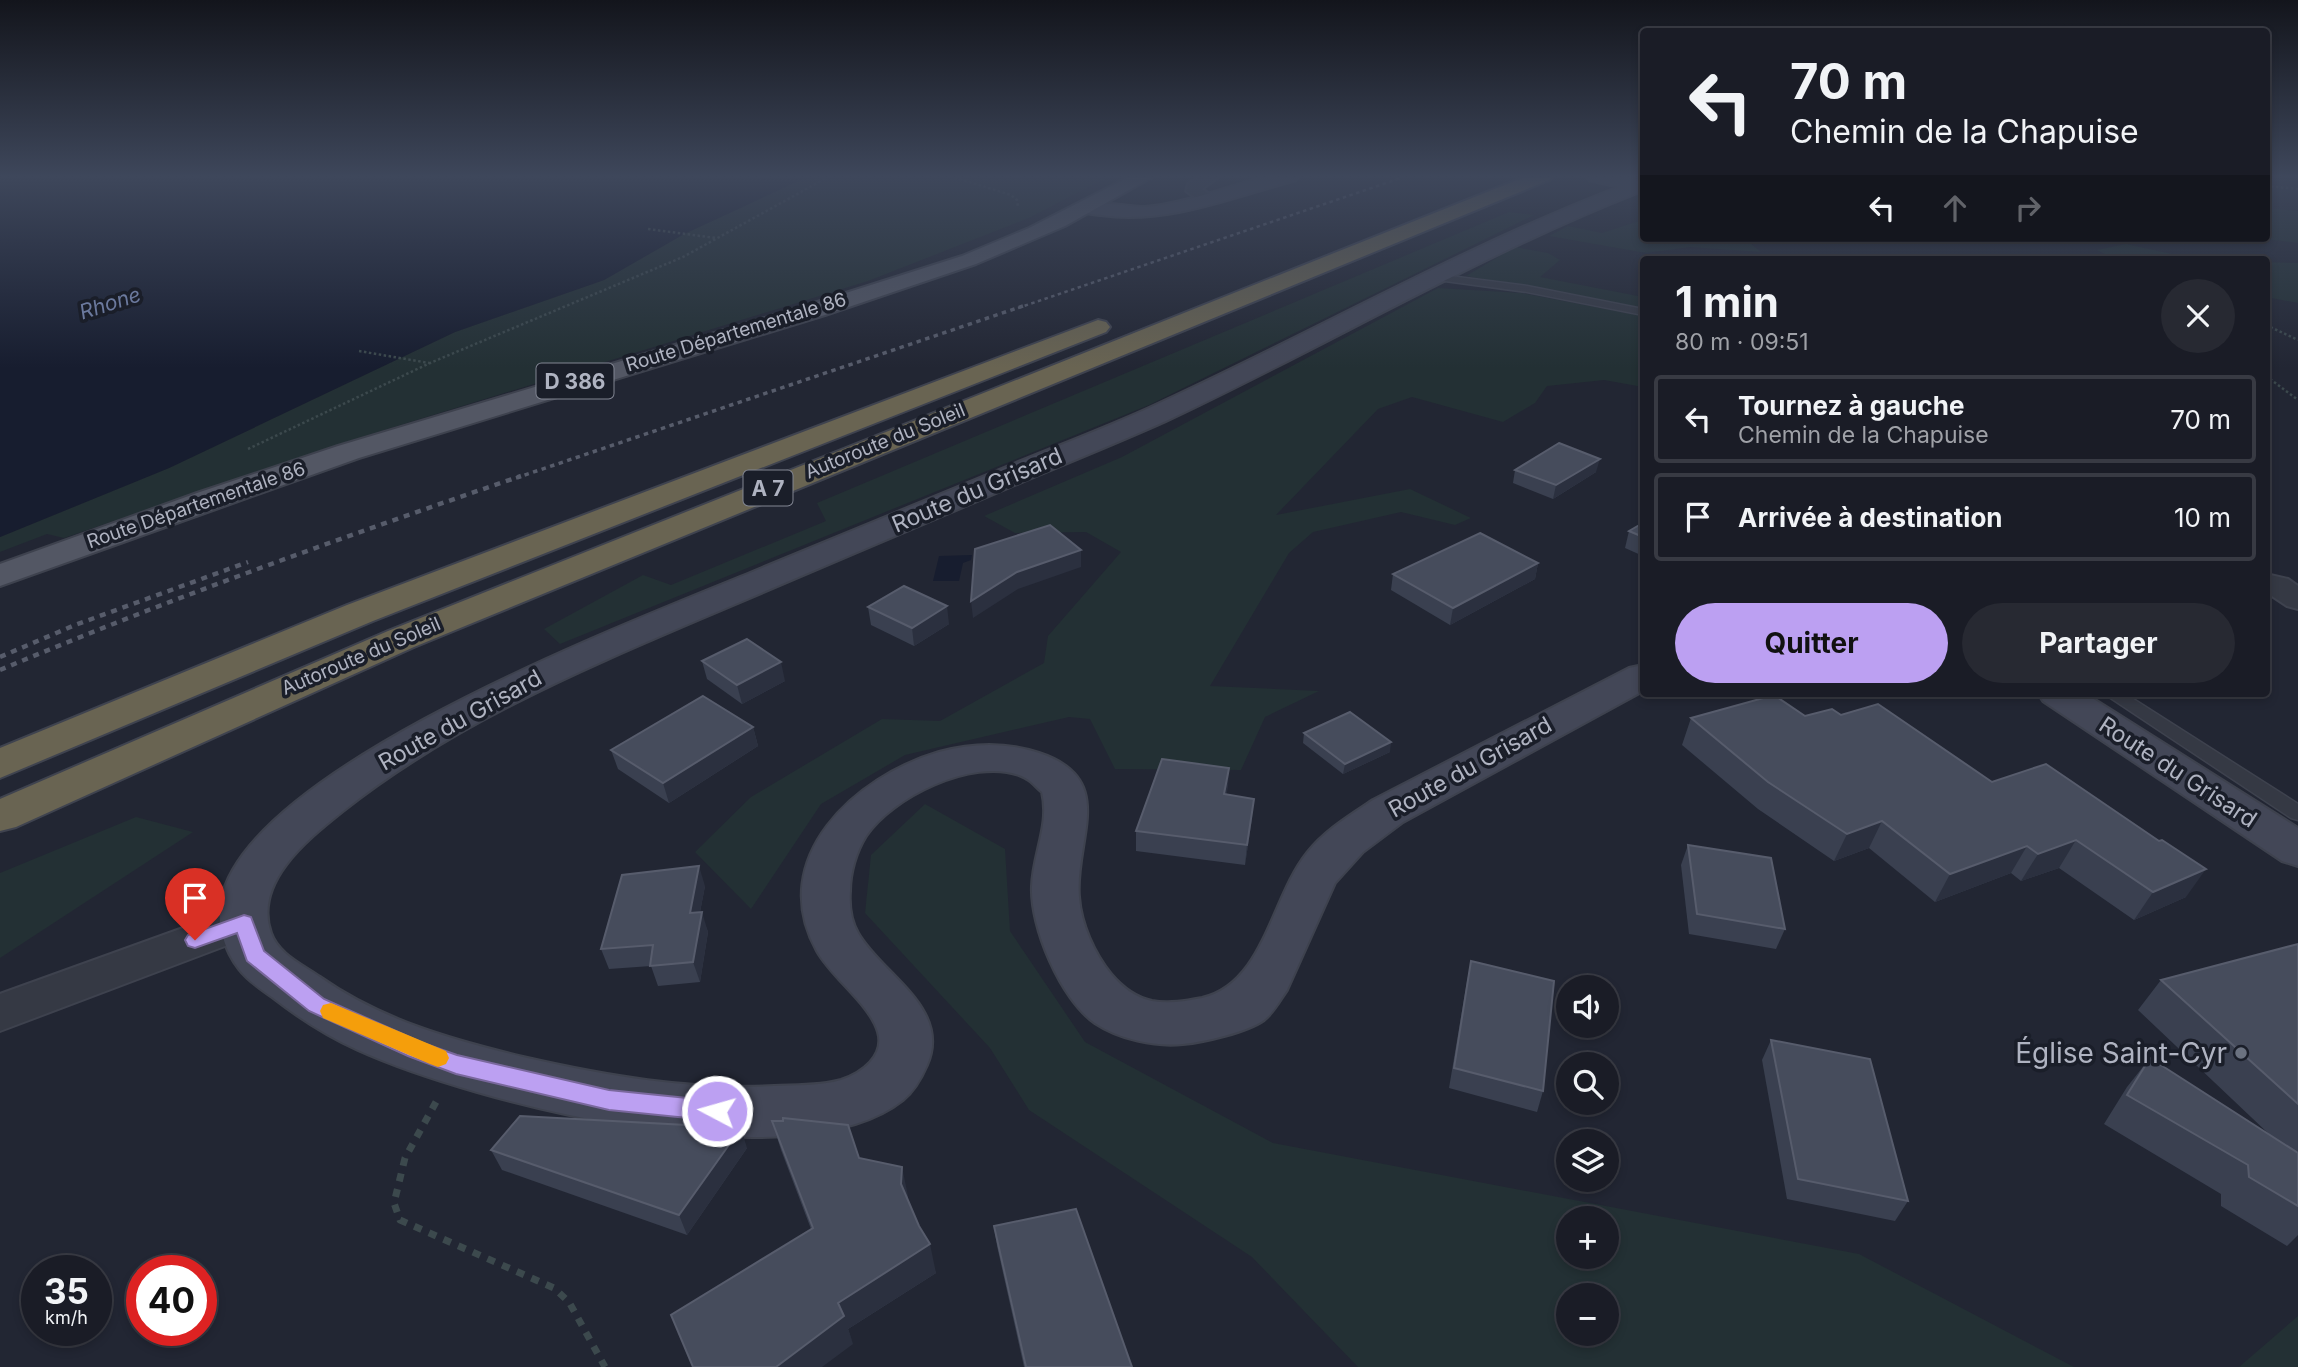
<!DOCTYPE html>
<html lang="fr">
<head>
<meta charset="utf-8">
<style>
  :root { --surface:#1a1c26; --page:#272932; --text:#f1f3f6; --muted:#9fa1a7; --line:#383a43; --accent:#bca0f2 }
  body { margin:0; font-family:Inter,sans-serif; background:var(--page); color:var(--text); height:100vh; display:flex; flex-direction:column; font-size:26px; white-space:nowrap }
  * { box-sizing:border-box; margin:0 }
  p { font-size:23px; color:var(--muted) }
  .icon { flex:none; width:38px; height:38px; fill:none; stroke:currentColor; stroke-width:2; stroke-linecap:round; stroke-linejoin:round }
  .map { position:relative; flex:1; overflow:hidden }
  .drawer { position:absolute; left:1640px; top:256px; width:630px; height:441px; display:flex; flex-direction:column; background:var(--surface); border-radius:7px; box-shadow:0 4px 10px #0003,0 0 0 2px var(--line) }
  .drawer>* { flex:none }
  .hud { position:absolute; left:1640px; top:28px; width:630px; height:214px; border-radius:7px; box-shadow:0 4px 10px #0003,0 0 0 2px var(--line); background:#1a1c26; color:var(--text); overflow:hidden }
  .buttons { position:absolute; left:1556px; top:975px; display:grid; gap:14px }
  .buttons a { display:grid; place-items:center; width:63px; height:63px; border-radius:50%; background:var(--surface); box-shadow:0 4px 10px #0003,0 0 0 2px var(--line); font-size:35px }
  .speed { position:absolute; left:21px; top:1255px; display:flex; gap:14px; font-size:35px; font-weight:700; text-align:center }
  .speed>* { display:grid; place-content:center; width:91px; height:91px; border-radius:50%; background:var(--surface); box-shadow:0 4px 10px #0003,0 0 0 2px var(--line); line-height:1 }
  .speed small { font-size:18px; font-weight:400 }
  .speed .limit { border:10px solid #d22; background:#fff; color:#111 }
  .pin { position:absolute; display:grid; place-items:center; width:60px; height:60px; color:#fff; margin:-72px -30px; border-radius:50% 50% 50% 0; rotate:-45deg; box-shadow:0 0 7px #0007 }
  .pin .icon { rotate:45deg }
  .me { position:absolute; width:77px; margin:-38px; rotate:276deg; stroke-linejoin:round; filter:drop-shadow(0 0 5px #0008) }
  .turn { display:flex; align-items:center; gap:24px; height:147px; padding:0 35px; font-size:32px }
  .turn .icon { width:91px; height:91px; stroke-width:2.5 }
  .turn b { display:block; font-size:49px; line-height:60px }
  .lanes { display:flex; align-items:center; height:66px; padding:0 35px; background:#0003; justify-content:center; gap:35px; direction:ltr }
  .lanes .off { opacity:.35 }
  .round { display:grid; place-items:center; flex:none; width:74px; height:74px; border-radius:37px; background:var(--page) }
  .head { display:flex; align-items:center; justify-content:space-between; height:119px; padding:0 35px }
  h1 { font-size:42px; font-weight:700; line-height:52px }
  .cta { display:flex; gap:14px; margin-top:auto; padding:14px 35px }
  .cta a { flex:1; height:80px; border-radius:42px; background:var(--accent); color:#111; font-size:28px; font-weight:700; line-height:80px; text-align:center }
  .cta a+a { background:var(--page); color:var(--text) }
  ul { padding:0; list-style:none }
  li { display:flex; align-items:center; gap:21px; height:88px; margin:0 14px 10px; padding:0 21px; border:4px solid var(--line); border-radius:7px }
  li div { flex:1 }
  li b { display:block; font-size:26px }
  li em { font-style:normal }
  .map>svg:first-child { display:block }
</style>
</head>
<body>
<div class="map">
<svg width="2298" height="1367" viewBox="0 0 2298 1367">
  <rect width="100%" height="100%" fill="#222633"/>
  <!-- green -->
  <g fill="#233034" fill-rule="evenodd">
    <polygon points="809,176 1118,176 1098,182 1029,218 868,281 352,440 64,538 47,534 0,552 0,537 169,468 455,332 604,280 684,234"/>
    <polygon points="2277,209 2298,211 2298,243 2258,238 2266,238 2266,210"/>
    <polygon points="1509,212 1534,215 1149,405 560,644 544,629 643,575 671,585 826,521 817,503"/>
    <polygon points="1639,221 1643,221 1643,238 1733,238 1746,240 1761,252 1690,247 1646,253 1549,236 1568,226 1602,233"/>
    <polygon points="2126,244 2195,259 2114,259 2097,250"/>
    <polygon points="1515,247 1548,253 1560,260 1540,277 1643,297 1643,308 1466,276"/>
    <polygon points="2266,262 2298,263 2298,303 2266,297"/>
    <polygon points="1438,288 1521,293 1643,316 1643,387 1604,380 1547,386 1535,403 1503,422 1412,397 1378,409 1276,515 1410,489 1471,518 1455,525 1401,512 1313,532 1289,553 1210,686 1319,691 1265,717 1241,770 1115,769 1090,719 1069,717 905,755 821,804 751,909 695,852 751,797 882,719 940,721 1044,663 1048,636 1121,552 1086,532 1015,533 984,516 1122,457"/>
    <path d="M925,804l80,45 5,82 75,111 188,101 586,111 215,113h-716l-106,-110 -223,-147 -39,-62 -125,-135 6,-58zM1568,1218h38v38h-38zM1606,1295v39h-38v-39z"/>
    <polygon points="136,817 193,832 0,958 0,873"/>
    <polygon points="2298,1316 2298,1367 2239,1367"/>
  </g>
  <!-- water -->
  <g fill="#171d2f">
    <polygon points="0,176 809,176 684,234 604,280 455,332 169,468 0,537"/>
    <polygon points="972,555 971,560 963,563 959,581 933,581 939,556"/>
  </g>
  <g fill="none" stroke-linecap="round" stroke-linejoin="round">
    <defs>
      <g id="lane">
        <polygon points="1434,274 1527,286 1643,309 1643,315 1527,292 1430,279 1430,275"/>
        <polygon points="2103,693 2124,693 2298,804 2298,820 2291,818"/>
      </g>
      <g id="street">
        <polygon points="1201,176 1220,176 1202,189 1216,199 1214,202 1202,202 1186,191 1188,184"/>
        <polygon points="2266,574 2288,579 2298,586 2298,609 2287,606 2266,592"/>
        <polygon points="244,906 259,911 265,922 259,933 0,1031 0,994"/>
      </g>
      <g id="secondary">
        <path d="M1268,176h31l-3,4c-63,17 -129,45 -195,35 -9,-1 -19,-1 -24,-8 7,-9 53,0 68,0 34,-2 89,-22 123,-31z"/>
        <path d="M1586,176h33l19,5 3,4 -4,8c-162,64 -313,154 -471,228 -51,23 -104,44 -156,66 -103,44 -207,88 -310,132 -124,53 -250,107 -357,192 -35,28 -90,71 -72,122 7,21 32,32 49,44 61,43 132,63 203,80 83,19 166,33 251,29 21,-1 47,0 67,-6 21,-7 44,-24 37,-48 -8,-28 -46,-54 -61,-81 -52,-93 39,-175 122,-199 34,-9 67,-10 100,1 80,26 35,87 40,144 2,27 15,56 32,77 11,13 23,23 41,27 17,3 34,0 50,-3 62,-14 69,-100 105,-145 17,-22 42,-37 66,-53l256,-132 14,-3v26l-240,131 -40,30 -28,31 -48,107c-7,10 -13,22 -23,30 -17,12 -60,22 -81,24 -28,3 -64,-5 -88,-21 -34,-23 -65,-96 -63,-137 1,-33 18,-61 10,-94 -9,-8 -12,-13 -23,-17 -47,-17 -127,22 -153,61 -10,16 -16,37 -16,55 -1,14 1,30 8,42 23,41 94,75 69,132 -6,14 -13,26 -24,35 -108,86 -430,2 -545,-50 -31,-14 -59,-32 -86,-53 -11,-8 -24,-16 -33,-28 -14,-18 -23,-45 -18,-68 25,-135 421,-283 541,-333 85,-35 169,-70 254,-105 44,-18 89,-35 133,-55 158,-72 309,-159 470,-221l-30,-7z"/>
        <polygon points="2038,693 2084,693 2298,828 2298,866 2282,861 2043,701"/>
      </g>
      <polygon id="primary" points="1131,176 1154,176 1065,226 976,264 825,315 359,458 0,586 0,564 197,493 338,446 808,305 962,256 1029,228"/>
      <g id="highway">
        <polygon points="1527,176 1552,176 1549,180 414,647 16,827 0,831 0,799 388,631"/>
        <polygon points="1098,320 1106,322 1110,327 1106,332 373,621 0,778 0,748 347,605"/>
      </g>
    </defs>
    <!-- lane casing -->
    <use href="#lane" stroke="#3e424e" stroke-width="3"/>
    <!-- street casing -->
    <use href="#street" stroke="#3e424e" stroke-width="4"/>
    <!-- secondary casing -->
    <use href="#secondary" stroke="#3e424e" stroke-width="4"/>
    <!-- primary casing -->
    <use href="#primary" stroke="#3e424e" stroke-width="4"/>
    <!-- highway casing -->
    <use href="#highway" stroke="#3f434f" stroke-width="4"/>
    <!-- path-far1 -->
    <g stroke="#3c494d" stroke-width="2.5" stroke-dasharray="2.5 2.5" stroke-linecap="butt">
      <polyline points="950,176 1011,195 1017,200 1018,207"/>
      <polyline points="2266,186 2298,189"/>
      <polyline points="648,229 716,238"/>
      <polyline points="2266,325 2298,340"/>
      <polyline points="359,351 429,363"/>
      <polyline points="2266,376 2298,400"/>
      <polyline points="248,449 430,363 683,257 830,176"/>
    </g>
    <!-- path -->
    <polyline stroke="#3c494d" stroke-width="7" stroke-dasharray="8 8" stroke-linecap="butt" points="436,1102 405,1158 394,1203 400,1220 554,1288 569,1302 605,1367"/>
    <!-- lane -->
    <use href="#lane" fill="#353944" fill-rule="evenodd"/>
    <!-- street -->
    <use href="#street" fill="#353944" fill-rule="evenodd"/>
    <!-- secondary -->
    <use href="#secondary" fill="#434757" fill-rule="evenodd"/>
    <!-- primary -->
    <use href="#primary" fill="#535764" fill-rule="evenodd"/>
    <!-- highway -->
    <use href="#highway" fill="#696452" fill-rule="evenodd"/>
    <!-- rail-far2 -->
    <polyline stroke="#575c6b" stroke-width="2.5" stroke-dasharray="3.5 3.5" stroke-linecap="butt" points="1018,308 1407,176"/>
    <!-- rail-far1 -->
    <polyline stroke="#575c6b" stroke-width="3.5" stroke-dasharray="4.5 4.5" stroke-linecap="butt" points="516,478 1023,306"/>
    <!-- rail -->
    <g stroke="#575c6b" stroke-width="4.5" stroke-dasharray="6 6" stroke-linecap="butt">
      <polyline points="0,657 75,625 248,562"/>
      <path d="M0,670c171,-72 346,-134 521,-194"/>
    </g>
  </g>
  <!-- wall -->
  <g fill="#3a4050">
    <polygon points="1515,470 1596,472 1553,499 1513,483"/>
    <polygon points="1643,523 1643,556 1625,548 1629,531"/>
    <polygon points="1538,563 1535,579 1450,625 1391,590 1393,574"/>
    <polygon points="868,607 949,624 914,646 871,625"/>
    <polygon points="702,661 785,681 742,704 707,679"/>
    <polygon points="1841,715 1992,782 2186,897 2134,920 2059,868 2021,881 2011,873 1935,902 1869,848 1834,861 1758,809 1682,745 1691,718"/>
    <polygon points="753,727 758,746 669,803 618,769 611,750"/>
    <polygon points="1304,733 1390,752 1343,774 1303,743"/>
    <polygon points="1229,768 1226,795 1252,818 1245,865 1136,851 1136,831"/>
    <polygon points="1688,845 1785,929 1776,949 1689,934 1681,865"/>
    <polygon points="705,886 700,912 708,932 700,982 658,986 651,966 609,969 601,949"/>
    <polygon points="2298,944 2298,1235 2287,1246 2221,1206 2221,1194 2104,1124 2127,1087 2150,1058 2270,1135 2138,1010 2161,980"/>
    <polygon points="1471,961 1543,1091 1537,1112 1449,1088 1467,981"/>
    <polygon points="1771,1040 1908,1201 1895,1221 1787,1199 1762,1060"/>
    <polygon points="772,1121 859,1158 908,1196 908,1200 936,1273 848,1329 853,1344 811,1229 781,1150"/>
    <polygon points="747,1148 687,1235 502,1170 491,1150"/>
    <polygon points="994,1226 1132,1367 1024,1367 997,1246"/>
  </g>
  <!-- shaded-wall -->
  <g fill="#2b303f">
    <polygon points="1600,459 1596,472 1553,499 1556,485"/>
    <polygon points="1081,550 1081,567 1018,589 973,618 971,601 1017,572"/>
    <polygon points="1538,563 1535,579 1450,625 1453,608"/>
    <polygon points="947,606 949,624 914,646 912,628"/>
    <polygon points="781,662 785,681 742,704 737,685"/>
    <polygon points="753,727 758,746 669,803 663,783"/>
    <polygon points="1391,742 1390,752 1343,774 1345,764"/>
    <polygon points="1229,768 1228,787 1223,814 1224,794"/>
    <polygon points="1254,799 1252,818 1245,865 1247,845"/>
    <polygon points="1882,821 1869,848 1834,861 1847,834"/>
    <polygon points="2076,840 2059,868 2021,881 2038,854"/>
    <polygon points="2027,846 2011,873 1935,902 1950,874"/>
    <polygon points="699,866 705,886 696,933 690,913"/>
    <polygon points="2206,869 2186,897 2134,920 2153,892"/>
    <polygon points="702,912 708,932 700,982 693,962"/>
    <polygon points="741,1128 747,1148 687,1235 679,1215"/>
    <polygon points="902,1167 908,1196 908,1213 901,1184"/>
    <polygon points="930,1244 936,1273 848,1329 853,1344 822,1367 776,1367 838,1303"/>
  </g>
  <!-- building -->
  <g fill="#464c5c" stroke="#575c6c" stroke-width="2">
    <polygon points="1559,443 1600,459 1556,485 1515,470"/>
    <polygon points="1643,523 1643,537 1629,531"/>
    <polygon points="1050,525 1081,550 1017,572 971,601 975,549"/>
    <polygon points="1480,533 1538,563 1453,608 1393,574"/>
    <polygon points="904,586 947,606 912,628 868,607"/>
    <polygon points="747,639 781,662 737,685 702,661"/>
    <polygon points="1774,695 1805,716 1832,709 1841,715 1878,704 1992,782 2046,764 2159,841 2162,840 2206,869 2153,892 2076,840 2038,854 2027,846 1950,874 1882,821 1847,834 1768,782 1691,718"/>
    <polygon points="703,696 753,727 663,783 611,750"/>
    <polygon points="1350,712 1391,742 1345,764 1304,733"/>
    <polygon points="1162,759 1229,768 1224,794 1254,799 1247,845 1136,831"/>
    <polygon points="1688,845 1771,858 1785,929 1697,914"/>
    <polygon points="699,866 690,913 702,912 693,962 650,966 653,945 601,949 622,875"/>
    <polygon points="2298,944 2298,1104 2161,980"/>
    <polygon points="1471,961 1554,981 1543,1091 1454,1068"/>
    <polygon points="1771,1040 1870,1059 1908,1201 1798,1179"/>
    <polygon points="2150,1058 2298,1153 2298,1206 2249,1177 2248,1165 2127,1095"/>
    <polygon points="520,1116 741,1128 679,1215 491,1150"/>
    <polygon points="783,1118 848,1125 859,1158 902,1167 901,1184 919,1226 930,1244 838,1303 844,1316 776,1367 693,1367 671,1315 813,1228 772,1121 783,1121"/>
    <polygon points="1076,1209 1132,1367 1026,1367 994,1226"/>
  </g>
  <!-- sky -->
  <linearGradient id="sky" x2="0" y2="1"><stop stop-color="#13151c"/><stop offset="0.48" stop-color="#3e475b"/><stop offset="1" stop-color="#3e475b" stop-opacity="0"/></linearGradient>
  <rect width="2298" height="368" fill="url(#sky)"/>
  <!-- route -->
  <polygon fill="#bca0f2" stroke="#7a689d" stroke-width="2" points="244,915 251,917 264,951 324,999 423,1043 457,1055 609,1090 717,1101 725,1104 729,1111 725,1118 717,1121 609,1110 456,1074 408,1056 309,1011 247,961 237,933 195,948 188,946 185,940 188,935"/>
  <!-- slow -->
  <polygon fill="#f59e0b" points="331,1003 446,1051 449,1058 446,1064 438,1067 430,1064 323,1018 320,1011 323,1005"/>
  <!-- markers -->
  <circle fill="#6b7280" stroke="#1a1e29" stroke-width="2.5" cx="2241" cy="1053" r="7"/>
  <g text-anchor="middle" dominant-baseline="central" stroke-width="7" stroke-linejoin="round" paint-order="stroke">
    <!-- far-street labels -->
    <g font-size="19" fill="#afb3c1" stroke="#1a1e29">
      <text transform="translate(736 332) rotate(-17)">Route Départementale 86</text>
      <text transform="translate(885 441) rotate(-22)">Autoroute du Soleil</text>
      <text transform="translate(196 505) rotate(-19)">Route Départementale 86</text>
      <text transform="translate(361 656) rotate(-23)">Autoroute du Soleil</text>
    </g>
    <!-- far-water labels -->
    <g font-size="21" font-style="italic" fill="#6b799d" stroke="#1a1e29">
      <text transform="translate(110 303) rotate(-18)">Rhone</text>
    </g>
    <!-- shield labels -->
    <g fill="#1a1e29" stroke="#828693" stroke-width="2">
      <rect x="536.5" y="363.5" width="77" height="35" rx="5"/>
      <rect x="743.5" y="470.5" width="49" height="35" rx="5"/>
    </g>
    <g font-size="21" font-weight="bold" fill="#afb3c1">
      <text x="575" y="381">D 386</text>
      <text x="768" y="488">A 7</text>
    </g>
    <!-- street labels -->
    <g font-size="23" fill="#afb3c1" stroke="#1a1e29">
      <text transform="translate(977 490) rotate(-23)">Route du Grisard</text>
      <text transform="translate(460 720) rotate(-29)">Route du Grisard</text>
      <text transform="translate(1470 767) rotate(-29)">Route du Grisard</text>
      <text transform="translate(2178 772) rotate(33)">Route du Grisard</text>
    </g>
    <!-- near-poi labels -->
    <g font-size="28" fill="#afb3c1" stroke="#1a1e29" text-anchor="end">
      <text x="2227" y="1053">Église Saint-Cyr</text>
    </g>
  </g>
</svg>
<div class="buttons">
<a><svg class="icon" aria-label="sound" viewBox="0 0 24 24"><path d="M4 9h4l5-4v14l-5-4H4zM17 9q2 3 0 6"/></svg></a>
<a><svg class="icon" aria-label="search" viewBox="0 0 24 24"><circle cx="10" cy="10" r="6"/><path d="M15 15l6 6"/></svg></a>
<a><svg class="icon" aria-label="layers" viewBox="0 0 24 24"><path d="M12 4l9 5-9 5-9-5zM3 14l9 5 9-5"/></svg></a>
<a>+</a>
<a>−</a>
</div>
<div class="speed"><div>35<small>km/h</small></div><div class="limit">40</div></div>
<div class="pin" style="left:195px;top:940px;background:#d93025"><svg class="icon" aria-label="arrive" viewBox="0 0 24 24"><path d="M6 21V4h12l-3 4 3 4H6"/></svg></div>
<svg class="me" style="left:717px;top:1111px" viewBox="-20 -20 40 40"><circle r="17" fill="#bca0f2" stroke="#fff" stroke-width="3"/><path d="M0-11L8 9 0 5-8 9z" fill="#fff"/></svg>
<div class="hud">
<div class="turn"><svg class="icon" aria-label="left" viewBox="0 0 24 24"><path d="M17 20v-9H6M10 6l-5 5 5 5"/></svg><div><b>70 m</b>Chemin de la Chapuise</div></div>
<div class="lanes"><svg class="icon" aria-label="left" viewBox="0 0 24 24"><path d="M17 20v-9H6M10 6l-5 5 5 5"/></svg><svg class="icon off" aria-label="ahead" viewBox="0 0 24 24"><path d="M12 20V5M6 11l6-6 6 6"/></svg><svg class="icon off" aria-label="right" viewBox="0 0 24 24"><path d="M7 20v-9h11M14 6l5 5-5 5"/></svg></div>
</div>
<section class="drawer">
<div class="head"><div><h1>1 min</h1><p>80 m · 09:51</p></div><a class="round"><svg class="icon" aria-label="close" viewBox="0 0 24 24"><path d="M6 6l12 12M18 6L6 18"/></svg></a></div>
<ul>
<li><svg class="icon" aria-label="left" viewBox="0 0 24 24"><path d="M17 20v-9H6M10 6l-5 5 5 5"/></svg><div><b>Tournez à gauche</b><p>Chemin de la Chapuise</p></div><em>70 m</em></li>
<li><svg class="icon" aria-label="arrive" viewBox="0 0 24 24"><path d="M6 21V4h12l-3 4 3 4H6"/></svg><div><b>Arrivée à destination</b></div><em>10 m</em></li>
</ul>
<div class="cta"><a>Quitter</a><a>Partager</a></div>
</section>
</div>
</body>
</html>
